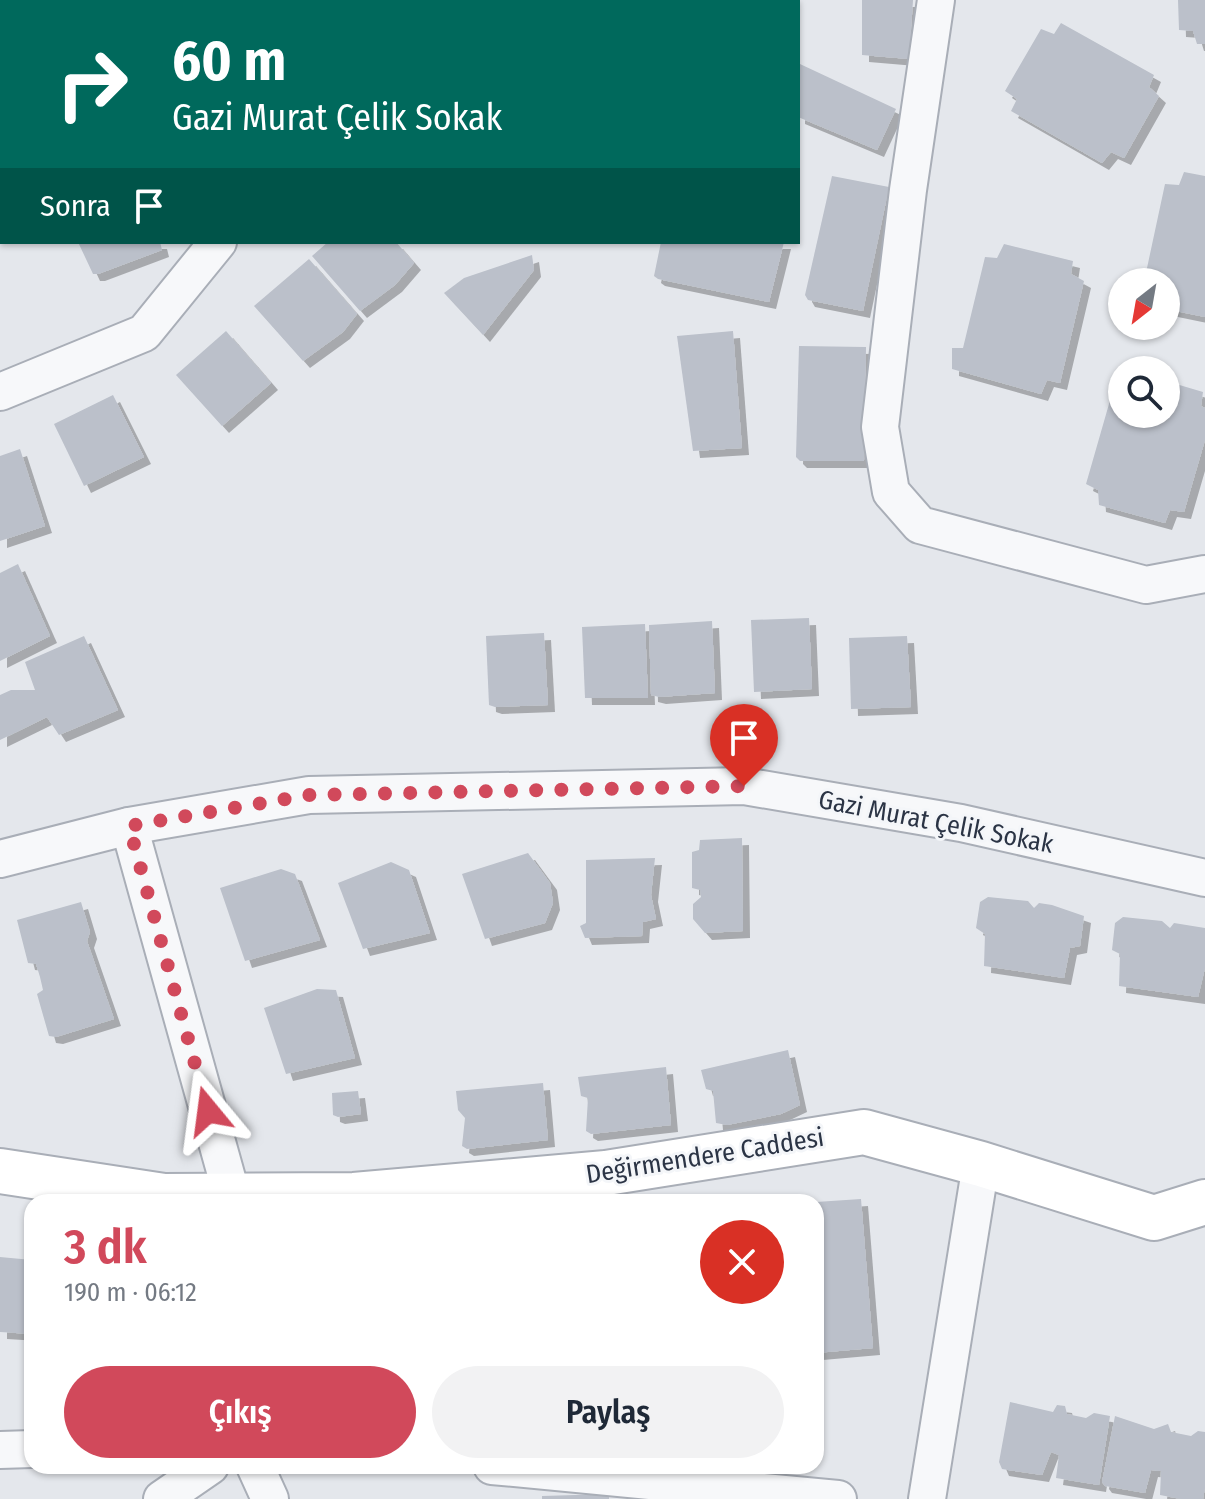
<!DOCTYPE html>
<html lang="tr">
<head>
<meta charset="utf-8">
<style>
  :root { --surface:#fff; --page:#f2f2f3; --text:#1f2937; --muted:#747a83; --accent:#d1495b }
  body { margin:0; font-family:"Fira Sans Condensed",sans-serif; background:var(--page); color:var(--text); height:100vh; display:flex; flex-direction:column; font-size:30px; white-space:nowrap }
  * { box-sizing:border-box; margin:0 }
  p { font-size:26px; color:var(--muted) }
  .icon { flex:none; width:44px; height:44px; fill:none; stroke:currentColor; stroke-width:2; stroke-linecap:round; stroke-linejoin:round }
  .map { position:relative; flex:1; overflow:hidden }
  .panel { position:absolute; left:24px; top:1194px; width:800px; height:280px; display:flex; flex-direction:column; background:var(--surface); border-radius:24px; box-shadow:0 2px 6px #0004 }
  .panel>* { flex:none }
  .top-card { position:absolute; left:0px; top:0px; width:800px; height:244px; box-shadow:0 2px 6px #0004; background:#00695c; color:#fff; overflow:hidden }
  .needle { width:52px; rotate:211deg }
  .fabs { position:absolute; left:1108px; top:268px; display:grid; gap:16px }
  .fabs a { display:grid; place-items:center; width:72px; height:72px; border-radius:50%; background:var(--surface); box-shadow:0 2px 6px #0004; font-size:40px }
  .pin { position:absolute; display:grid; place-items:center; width:68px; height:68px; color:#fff; margin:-82px -34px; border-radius:50% 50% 50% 0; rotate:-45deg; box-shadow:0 0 8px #0007 }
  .pin .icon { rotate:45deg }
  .me { position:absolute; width:88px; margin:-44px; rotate:344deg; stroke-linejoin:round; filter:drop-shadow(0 0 6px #0008) }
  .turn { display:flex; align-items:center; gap:28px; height:168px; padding:0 40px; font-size:36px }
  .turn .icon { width:104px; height:104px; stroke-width:2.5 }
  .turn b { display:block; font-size:56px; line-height:68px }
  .then { display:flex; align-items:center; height:76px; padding:0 40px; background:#0003; gap:16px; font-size:30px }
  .round { display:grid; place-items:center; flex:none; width:84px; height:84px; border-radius:42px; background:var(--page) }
  .overview { display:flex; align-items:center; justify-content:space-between; height:136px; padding:0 40px }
  h1 { font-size:48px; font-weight:600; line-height:60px; color:var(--accent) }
  .primary-button { display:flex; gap:16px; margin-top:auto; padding:16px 40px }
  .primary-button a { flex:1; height:92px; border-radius:48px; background:var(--accent); color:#fff; font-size:32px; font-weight:600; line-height:92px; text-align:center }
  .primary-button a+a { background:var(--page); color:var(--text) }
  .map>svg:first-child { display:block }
</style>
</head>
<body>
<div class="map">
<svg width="1205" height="1499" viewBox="0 0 1205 1499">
  <defs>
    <filter id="shadow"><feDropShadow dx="7" dy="7" stdDeviation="0" flood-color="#0004"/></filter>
  </defs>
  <rect width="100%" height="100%" fill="#e4e7ec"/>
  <!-- building -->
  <g fill="#bbc0ca" filter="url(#shadow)">
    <polygon points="862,0 913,0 909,59 862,55"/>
    <polygon points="1178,0 1205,0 1205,44 1197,44 1193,31 1179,30"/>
    <polygon points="1061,23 1154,75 1149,87 1159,96 1124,158 1111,152 1102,163 1011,111 1017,99 1005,91 1041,29 1054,34"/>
    <polygon points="800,64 896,109 877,150 798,117 798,68"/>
    <polygon points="1184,172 1205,176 1205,317 1166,309 1166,282 1144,282 1165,184 1179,185"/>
    <polygon points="832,176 889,187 863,311 808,300 805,295"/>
    <polygon points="78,242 160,242 162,250 98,274 93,274"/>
    <polygon points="328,242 396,242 414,263 395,285 360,311 312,256"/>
    <polygon points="661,242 784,242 769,302 658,279 654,276"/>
    <polygon points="1004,244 1073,261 1071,274 1084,281 1060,383 1047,380 1041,394 952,369 952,348 963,348 985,257 997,258"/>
    <polygon points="532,255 534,270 483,335 444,293 464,278"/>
    <polygon points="309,259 357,314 343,332 303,361 254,306"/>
    <polygon points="226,331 271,383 222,426 176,375"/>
    <polygon points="733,331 742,448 693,451 677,336"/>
    <polygon points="799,346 866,347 864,461 800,461 796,457"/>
    <polygon points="1166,381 1203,392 1201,406 1205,408 1205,440 1184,512 1170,510 1165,523 1099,505 1098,490 1086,484 1115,383 1122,384 1122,414 1166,414"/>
    <polygon points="113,395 144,457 84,486 54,424"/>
    <polygon points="20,449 45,526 0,541 0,456"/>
    <polygon points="18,564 50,636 0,661 0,573"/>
    <polygon points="809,618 812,689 754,692 751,620"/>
    <polygon points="712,621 715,693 659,697 651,695 649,625"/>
    <polygon points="645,624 648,698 585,698 582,627"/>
    <polygon points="544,633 548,705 495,707 489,705 486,636"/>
    <polygon points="84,636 118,710 59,735 47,717 0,740 0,695 11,690 35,690 25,662"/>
    <polygon points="907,636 911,707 851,709 849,638"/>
    <polygon points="742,838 743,931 705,933 693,919 693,904 701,897 700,890 692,888 692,852 699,850 700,840"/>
    <polygon points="528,853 550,883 553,903 545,923 485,939 462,874"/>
    <polygon points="655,858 651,895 656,919 643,922 642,936 585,938 580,926 586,923 586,860"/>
    <polygon points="391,862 409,870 430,933 363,949 338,883"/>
    <polygon points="281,869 295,874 320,940 245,961 220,888"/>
    <polygon points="988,897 1028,901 1034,908 1039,903 1052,905 1084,916 1080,946 1070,948 1064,978 984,966 985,934 976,928 980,902"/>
    <polygon points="81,902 90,932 87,941 114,1019 56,1037 49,1036 37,994 43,990 40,977 36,964 28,963 17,920"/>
    <polygon points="1123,917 1162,921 1170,928 1174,923 1205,928 1205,968 1198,997 1119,986 1120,954 1112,950 1115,923"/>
    <polygon points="317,989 336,990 355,1058 286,1074 264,1008"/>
    <polygon points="788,1050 800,1105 781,1114 727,1125 716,1123 713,1091 706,1089 701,1070"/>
    <polygon points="666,1067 671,1125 591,1134 586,1131 588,1098 581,1096 578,1077"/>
    <polygon points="543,1083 548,1140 467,1149 462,1146 465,1118 458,1110 456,1091"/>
    <polygon points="358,1091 361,1114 338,1117 333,1115 332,1093"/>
    <polygon points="861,1199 873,1348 816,1353 816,1202"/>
    <polygon points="0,1257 32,1260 32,1334 0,1332"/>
    <polygon points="1010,1402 1053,1412 1057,1405 1065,1406 1067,1414 1086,1418 1094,1413 1110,1416 1099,1485 1056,1478 1059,1455 1051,1452 1042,1475 1002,1469 999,1462"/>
    <polygon points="1115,1416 1154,1429 1168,1424 1171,1432 1191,1436 1198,1431 1205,1432 1205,1487 1203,1499 1181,1499 1160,1495 1161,1471 1151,1470 1145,1493 1105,1486 1102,1482"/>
    <polygon points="609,1494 609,1499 542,1499 542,1496"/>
  </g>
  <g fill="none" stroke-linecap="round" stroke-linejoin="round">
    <defs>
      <g id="street">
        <polyline points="936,0 908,190 880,427 891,492 920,525 1146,585 1205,574"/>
        <polyline points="579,2 583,0"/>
        <polyline points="0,392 144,333 218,242"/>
        <polyline points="129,826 232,1196"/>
        <polyline points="0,859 129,826 309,795 744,786 961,823 1205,878"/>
        <polyline points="0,1450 32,1449"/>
        <polyline points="255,1466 270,1499"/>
        <polyline points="492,1466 838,1499"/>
        <polyline points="162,1499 210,1466"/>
        <polyline points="927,1499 981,1164"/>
      </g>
      <polyline id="secondary" points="0,1171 164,1196 354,1195 606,1173 864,1132 981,1164 1154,1218 1205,1202"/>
    </defs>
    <!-- street casing -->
    <use href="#street" stroke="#a9aeb7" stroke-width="40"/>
    <!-- secondary casing -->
    <use href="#secondary" stroke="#a9aeb7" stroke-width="48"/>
    <!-- street -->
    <use href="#street" stroke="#f7f8fa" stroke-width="36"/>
    <!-- secondary -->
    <use href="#secondary" stroke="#fff" stroke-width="44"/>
  </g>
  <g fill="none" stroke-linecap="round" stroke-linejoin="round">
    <!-- route -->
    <polyline stroke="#d1495b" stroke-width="14" stroke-dasharray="0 25.2" points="208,1111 129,826 309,795 744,786"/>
  </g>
  <g text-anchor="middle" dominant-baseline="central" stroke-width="6" stroke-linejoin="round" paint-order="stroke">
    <!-- street labels -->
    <g font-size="26" fill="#2b3445" stroke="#f4f6f9">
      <text transform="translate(936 822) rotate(11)">Gazi Murat Çelik Sokak</text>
      <text transform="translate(705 1156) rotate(-9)">Değirmendere Caddesi</text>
    </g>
  </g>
</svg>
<div class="fabs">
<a><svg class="needle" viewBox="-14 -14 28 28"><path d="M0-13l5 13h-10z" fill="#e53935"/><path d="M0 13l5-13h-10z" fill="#747a83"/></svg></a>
<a><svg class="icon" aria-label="search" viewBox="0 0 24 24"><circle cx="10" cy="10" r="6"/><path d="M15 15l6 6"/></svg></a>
</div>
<div class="pin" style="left:744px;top:786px;background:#d93025"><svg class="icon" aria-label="arrive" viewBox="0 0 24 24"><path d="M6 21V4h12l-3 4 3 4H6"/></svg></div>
<svg class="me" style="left:208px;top:1111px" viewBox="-20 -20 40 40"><path d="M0-17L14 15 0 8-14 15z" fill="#d1495b" stroke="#fff" stroke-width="4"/></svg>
<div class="top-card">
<div class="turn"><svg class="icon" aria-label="right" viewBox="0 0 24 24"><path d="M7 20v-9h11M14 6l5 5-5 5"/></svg><div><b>60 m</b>Gazi Murat Çelik Sokak</div></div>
<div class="then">Sonra<svg class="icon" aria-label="arrive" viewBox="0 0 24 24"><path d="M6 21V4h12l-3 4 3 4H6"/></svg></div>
</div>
<section class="panel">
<div class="overview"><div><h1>3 dk</h1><p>190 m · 06:12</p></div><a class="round" style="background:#d93025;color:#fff"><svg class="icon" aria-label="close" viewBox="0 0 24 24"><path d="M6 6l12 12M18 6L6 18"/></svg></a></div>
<div class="primary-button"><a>Çıkış</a><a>Paylaş</a></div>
</section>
</div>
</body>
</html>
